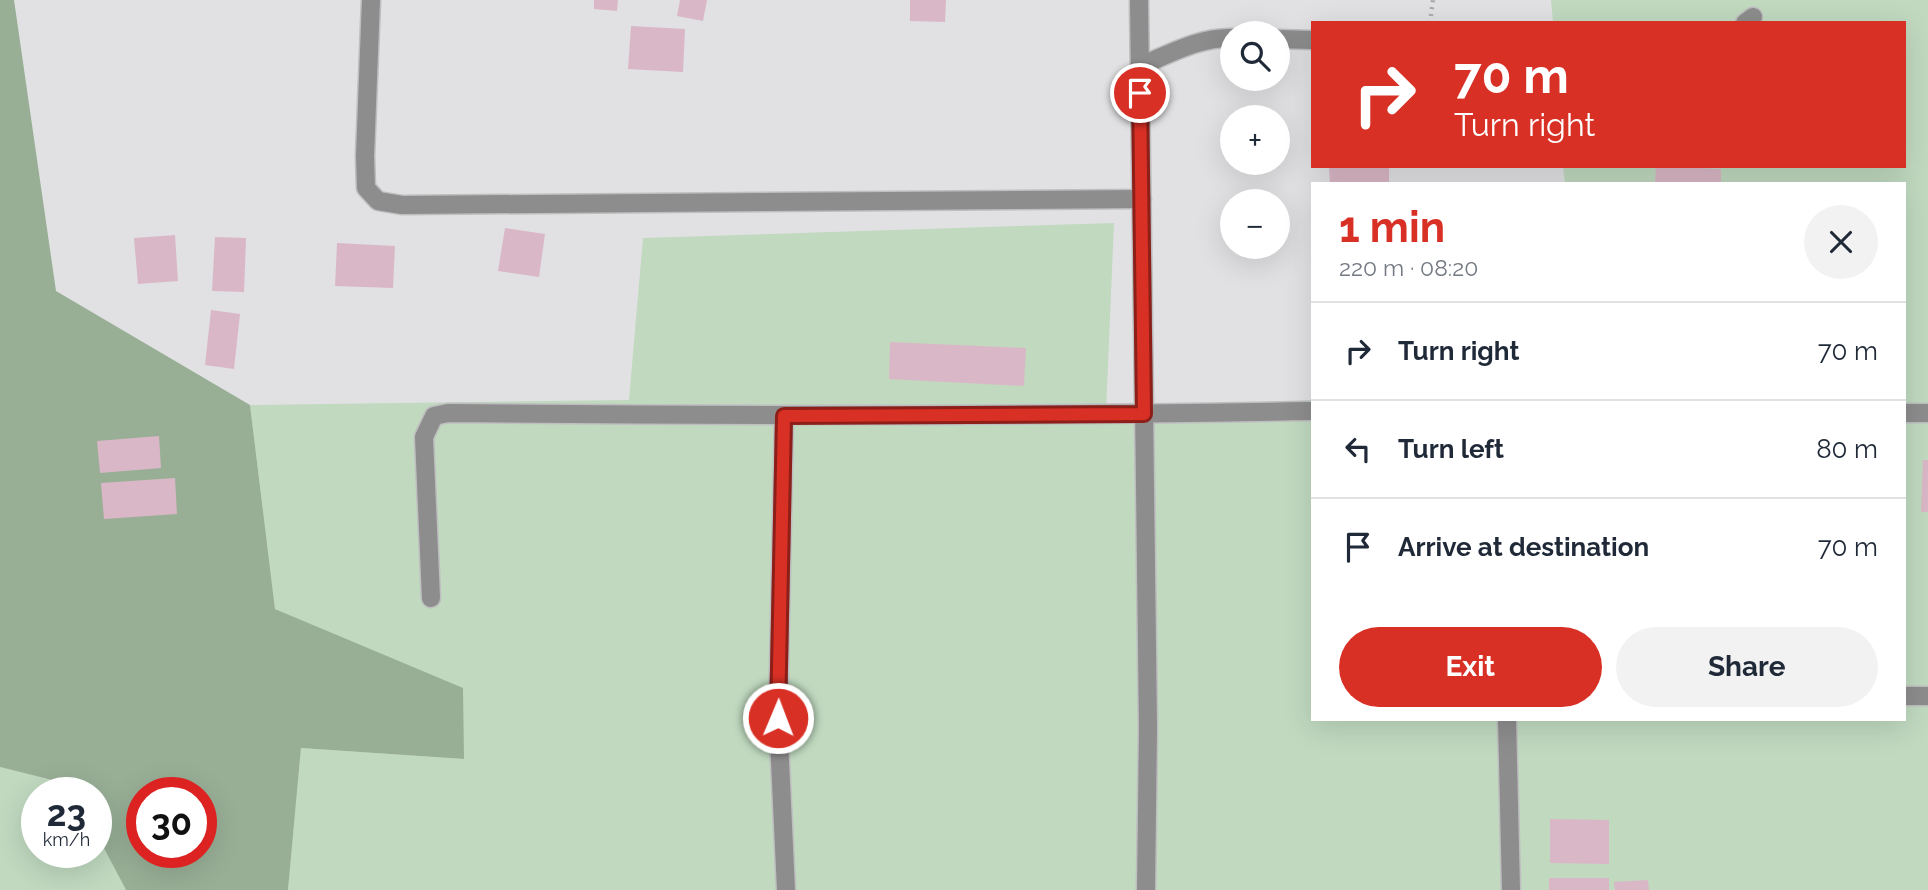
<!DOCTYPE html>
<html lang="en">
<head>
<meta charset="utf-8">
<style>
  :root { --surface:#fff; --page:#f2f2f3; --text:#1f2937; --muted:#747a83; --line:#e0e1e3; --accent:#d93025 }
  body { margin:0; font-family:Raleway,sans-serif; background:var(--page); color:var(--text); height:100vh; display:flex; flex-direction:column; font-size:26px; white-space:nowrap }
  * { box-sizing:border-box; margin:0 }
  p { font-size:23px; color:var(--muted) }
  .icon { flex:none; width:38px; height:38px; fill:none; stroke:currentColor; stroke-width:2; stroke-linecap:round; stroke-linejoin:round }
  .map { position:relative; flex:1; overflow:hidden }
  .sheet { position:absolute; left:1311px; top:182px; width:595px; height:539px; display:flex; flex-direction:column; background:var(--surface); border-radius:0px; box-shadow:0 7px 28px #0002 }
  .sheet>* { flex:none }
  .top-card { position:absolute; left:1311px; top:21px; width:595px; height:147px; border-radius:0px; box-shadow:0 7px 28px #0002; background:#d93025; color:#fff; overflow:hidden }
  .fabs { position:absolute; left:1220px; top:21px; display:grid; gap:14px }
  .fabs a { display:grid; place-items:center; width:70px; height:70px; border-radius:50%; background:var(--surface); box-shadow:0 7px 28px #0002; font-size:35px }
  .speed { position:absolute; left:21px; top:777px; display:flex; gap:14px; font-size:35px; font-weight:700; text-align:center }
  .speed>* { display:grid; place-content:center; width:91px; height:91px; border-radius:50%; background:var(--surface); box-shadow:0 7px 28px #0002; line-height:1 }
  .speed small { font-size:18px; font-weight:400 }
  .speed .limit { border:10px solid #d22; background:#fff; color:#111 }
  .pin { position:absolute; display:grid; place-items:center; width:60px; height:60px; color:#fff; margin:-30px; border:4px solid #fff; border-radius:50%; box-shadow:0 2px 7px #0007 }
  .me { position:absolute; width:77px; margin:-38px; rotate:1deg; stroke-linejoin:round; filter:drop-shadow(0 0 5px #0008) }
  .turn { display:flex; align-items:center; gap:24px; height:147px; padding:0 28px; font-size:32px }
  .turn .icon { width:91px; height:91px; stroke-width:2.5 }
  .turn b { display:block; font-size:49px; line-height:60px }
  .round { display:grid; place-items:center; flex:none; width:74px; height:74px; border-radius:37px; background:var(--page) }
  .head { display:flex; align-items:center; justify-content:space-between; height:119px; padding:0 28px }
  h1 { font-size:42px; font-weight:700; line-height:52px; color:var(--accent) }
  .action { display:flex; gap:14px; margin-top:auto; padding:14px 28px }
  .action a { flex:1; height:80px; border-radius:42px; background:var(--accent); color:#fff; font-size:28px; font-weight:700; line-height:80px; text-align:center }
  .action a+a { background:var(--page); color:var(--text) }
  ul { padding:0; list-style:none }
  li { display:flex; align-items:center; gap:21px; height:98px; padding:0 28px; border-top:2px solid var(--line) }
  li div { flex:1 }
  li b { display:block; font-size:26px }
  li em { font-style:normal }
  .map>svg:first-child { display:block }
</style>
</head>
<body>
<div class="map">
<svg width="1928" height="890" viewBox="0 0 1928 890">
  <rect width="100%" height="100%" fill="#e1e1e3"/>
  <!-- green -->
  <g fill="#c0d9bf">
    <polygon points="1551,0 1928,0 1928,890 288,890 301,748 463,759 463,689 275,609 250,405 629,400 643,238 1114,223 1106,412 1312,400 1312,719 1904,719 1904,184 1565,184 1563,166 1904,166 1904,23 1553,23"/>
    <polygon points="0,767 72,785 76,793 37,793 37,852 96,852 96,833 126,890 0,890"/>
  </g>
  <!-- forest -->
  <path fill="#98af96" fill-rule="evenodd" d="M0,0h14l42,291 194,114 25,204 188,79 1,71 -163,-11 -13,142h-162l-30,-57v-40h-20l-4,-8 -72,-18zM142,793h59v59h-59z"/>
  <!-- building -->
  <g fill="#dab7c6">
    <polygon points="594,0 618,0 617,11 594,9"/>
    <polygon points="680,0 707,0 703,21 677,16"/>
    <polygon points="910,0 946,0 945,22 910,21"/>
    <polygon points="631,26 685,29 683,72 628,69"/>
    <polygon points="1371,166 1389,166 1389,184 1330,184 1329,167"/>
    <polygon points="1656,166 1721,169 1721,184 1655,184"/>
    <polygon points="505,228 545,234 539,277 498,271"/>
    <polygon points="175,235 178,281 138,284 134,238"/>
    <polygon points="215,237 246,238 244,292 212,291"/>
    <polygon points="337,243 395,246 393,288 335,286"/>
    <polygon points="211,310 240,314 234,369 205,365"/>
    <polygon points="890,342 1026,348 1024,386 889,379"/>
    <polygon points="159,436 161,468 100,473 97,441"/>
    <polygon points="1923,460 1928,460 1928,512 1921,512"/>
    <polygon points="175,478 177,514 104,519 101,483"/>
    <polygon points="1550,819 1609,820 1609,864 1550,863"/>
    <rect x="1549" y="878" width="60" height="12"/>
    <polygon points="1648,880 1649,890 1615,890 1614,882"/>
  </g>
  <g fill="none" stroke-linecap="round" stroke-linejoin="round">
    <defs>
      <g id="minor">
        <polyline points="371,0 365,156 366,188 378,201 402,205 1142,199"/>
        <polyline points="1139,0 1148,728 1146,890"/>
        <polyline points="1745,23 1753,17"/>
        <polyline points="1278,39 1312,40"/>
        <path d="M1140,66c30,-12 59,-29 92,-28"/>
        <polyline points="1904,413 1928,413"/>
        <polyline points="784,416 778,718 786,890"/>
        <path d="M431,598l-7,-161 10,-21 14,-3c288,3 576,3 864,-2"/>
        <polyline points="1904,696 1928,696"/>
        <polyline points="1507,719 1511,890"/>
      </g>
    </defs>
    <!-- minor casing -->
    <use href="#minor" stroke="#bebec0" stroke-width="21"/>
    <!-- path -->
    <polyline stroke="#aaaaac" stroke-width="4.5" stroke-dasharray="2 5" stroke-linecap="butt" points="1430,23 1433,0"/>
    <!-- minor -->
    <use href="#minor" stroke="#8e8d8d" stroke-width="18"/>
  </g>
  <g fill="none" stroke-linecap="round" stroke-linejoin="round">
    <defs>
      <polyline id="route" points="778,718 784,416 1144,414 1140,93"/>
    </defs>
    <!-- route casing -->
    <use href="#route" stroke="#8d1f18" stroke-width="18"/>
    <!-- route -->
    <use href="#route" stroke="#d93025" stroke-width="12"/>
  </g>
</svg>
<div class="fabs">
<a><svg class="icon" aria-label="search" viewBox="0 0 24 24"><circle cx="10" cy="10" r="6"/><path d="M15 15l6 6"/></svg></a>
<a>+</a>
<a>−</a>
</div>
<div class="speed"><div>23<small>km/h</small></div><div class="limit">30</div></div>
<div class="pin" style="left:1140px;top:93px;background:#d93025"><svg class="icon" aria-label="arrive" viewBox="0 0 24 24"><path d="M6 21V4h12l-3 4 3 4H6"/></svg></div>
<svg class="me" style="left:778px;top:718px" viewBox="-20 -20 40 40"><circle r="17" fill="#d93025" stroke="#fff" stroke-width="3"/><path d="M0-11L8 9 0 5-8 9z" fill="#fff"/></svg>
<div class="top-card">
<div class="turn"><svg class="icon" aria-label="right" viewBox="0 0 24 24"><path d="M7 20v-9h11M14 6l5 5-5 5"/></svg><div><b>70 m</b>Turn right</div></div>
</div>
<section class="sheet">
<div class="head"><div><h1>1 min</h1><p>220 m · 08:20</p></div><a class="round"><svg class="icon" aria-label="close" viewBox="0 0 24 24"><path d="M6 6l12 12M18 6L6 18"/></svg></a></div>
<ul>
<li><svg class="icon" aria-label="right" viewBox="0 0 24 24"><path d="M7 20v-9h11M14 6l5 5-5 5"/></svg><div><b>Turn right</b></div><em>70 m</em></li>
<li><svg class="icon" aria-label="left" viewBox="0 0 24 24"><path d="M17 20v-9H6M10 6l-5 5 5 5"/></svg><div><b>Turn left</b></div><em>80 m</em></li>
<li><svg class="icon" aria-label="arrive" viewBox="0 0 24 24"><path d="M6 21V4h12l-3 4 3 4H6"/></svg><div><b>Arrive at destination</b></div><em>70 m</em></li>
</ul>
<div class="action"><a>Exit</a><a>Share</a></div>
</section>
</div>
</body>
</html>
